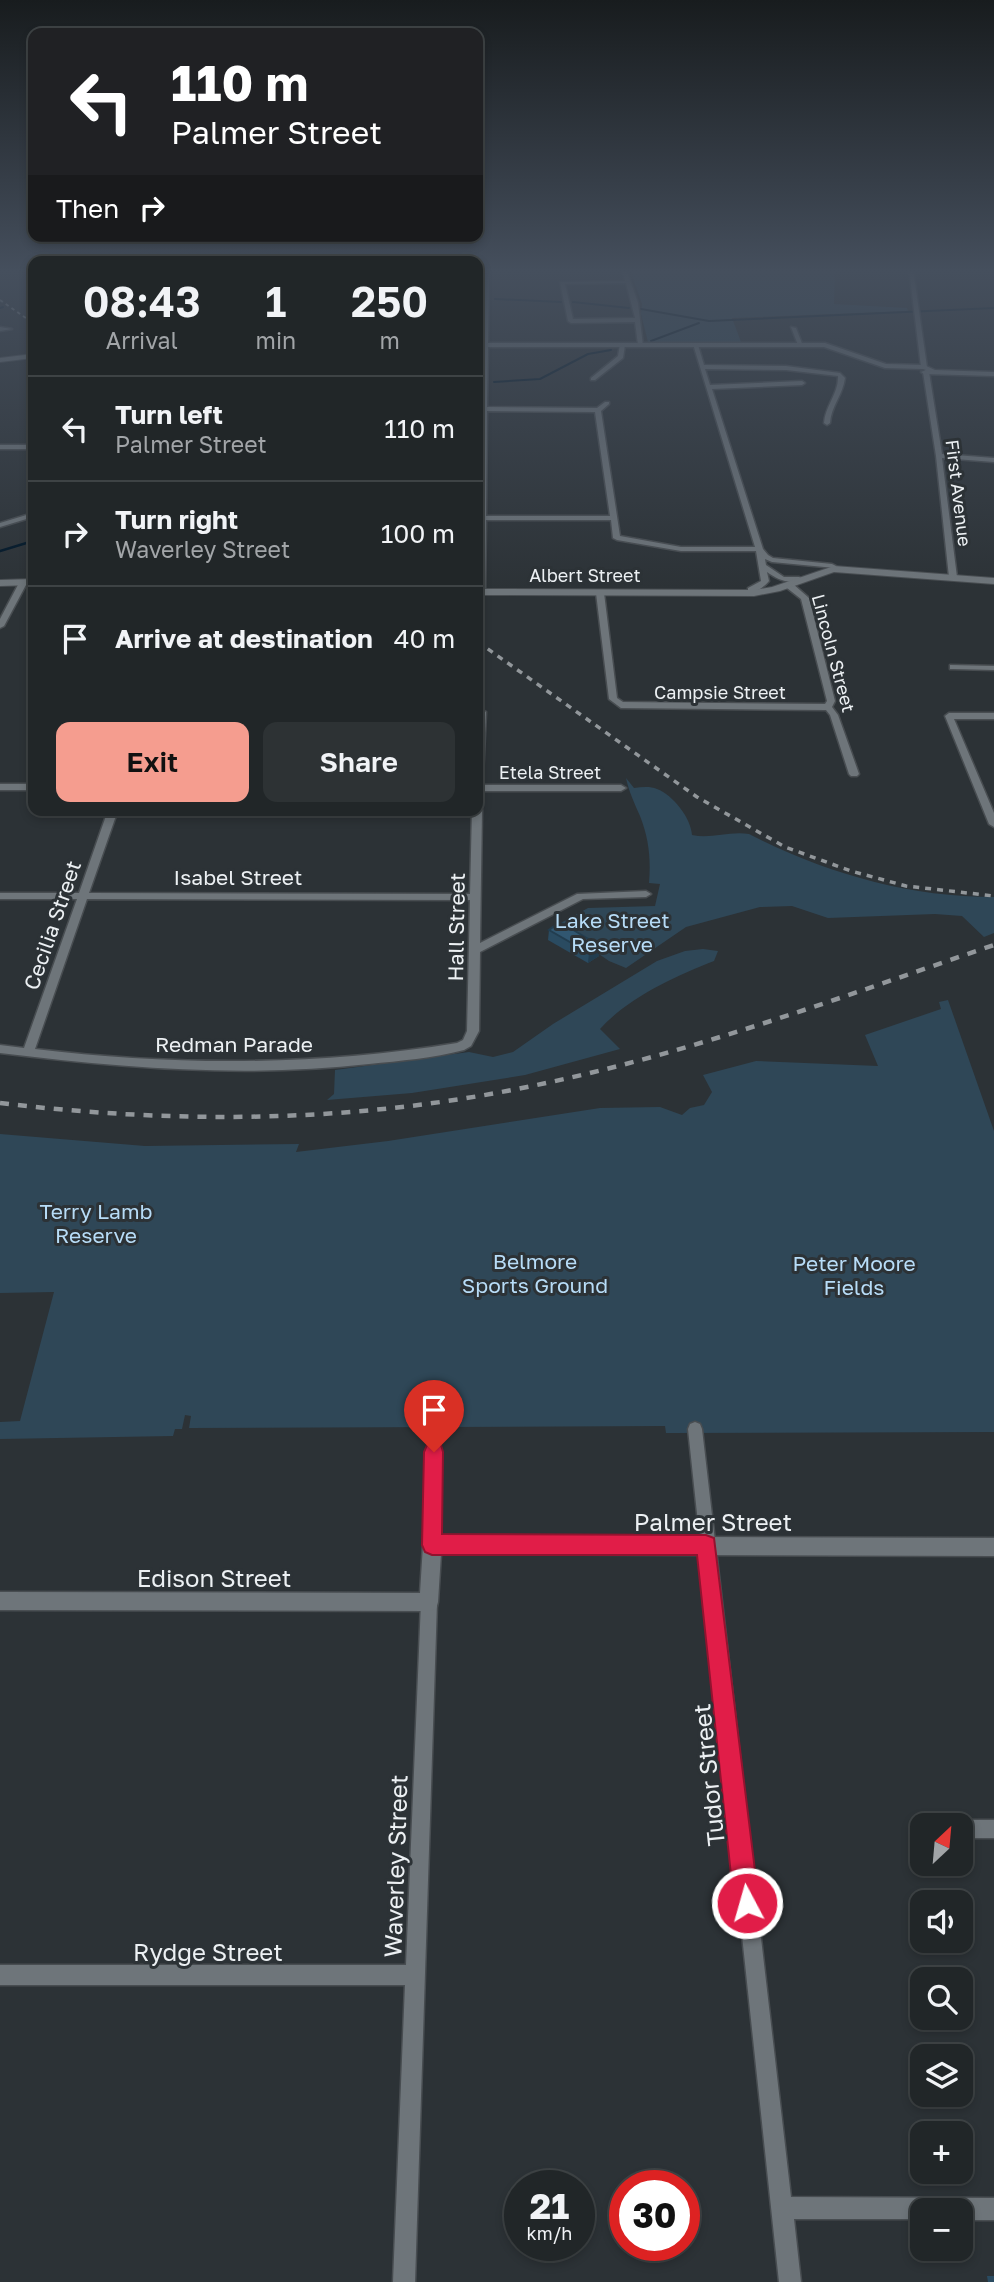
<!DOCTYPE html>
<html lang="en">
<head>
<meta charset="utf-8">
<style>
  :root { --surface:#212628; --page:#2d3234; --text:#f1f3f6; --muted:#a2a5a8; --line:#3e4345; --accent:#f59d8f }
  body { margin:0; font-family:"Golos Text",sans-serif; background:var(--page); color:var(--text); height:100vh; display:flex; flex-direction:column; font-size:26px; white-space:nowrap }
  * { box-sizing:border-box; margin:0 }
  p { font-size:23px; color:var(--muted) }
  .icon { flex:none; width:38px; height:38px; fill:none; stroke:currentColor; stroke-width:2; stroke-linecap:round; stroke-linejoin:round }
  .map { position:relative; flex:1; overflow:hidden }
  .drawer { position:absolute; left:28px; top:256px; width:455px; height:560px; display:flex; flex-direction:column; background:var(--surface); border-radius:14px; box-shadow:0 4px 10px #0003,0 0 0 2px var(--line) }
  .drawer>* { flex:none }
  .hud { position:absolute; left:28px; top:28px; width:455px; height:214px; border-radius:14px; box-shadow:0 4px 10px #0003,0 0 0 2px var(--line); background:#202124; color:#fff; overflow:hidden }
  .needle { width:46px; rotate:26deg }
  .controls { position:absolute; left:910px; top:1813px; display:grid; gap:14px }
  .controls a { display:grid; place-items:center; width:63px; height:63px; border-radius:14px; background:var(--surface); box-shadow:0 4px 10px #0003,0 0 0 2px var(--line); font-size:35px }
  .speed { position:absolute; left:504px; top:2170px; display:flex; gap:14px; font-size:35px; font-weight:700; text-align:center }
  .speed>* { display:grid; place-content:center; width:91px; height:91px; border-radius:50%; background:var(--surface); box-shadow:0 4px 10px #0003,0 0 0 2px var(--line); line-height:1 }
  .speed small { font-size:18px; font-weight:400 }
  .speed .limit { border:10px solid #d22; background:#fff; color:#111 }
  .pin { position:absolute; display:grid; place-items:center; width:60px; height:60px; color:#fff; margin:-72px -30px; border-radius:50% 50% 50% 0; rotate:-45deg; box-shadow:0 0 7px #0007 }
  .pin .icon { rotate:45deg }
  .me { position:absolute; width:77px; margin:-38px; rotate:354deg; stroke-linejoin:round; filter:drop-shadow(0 0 5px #0008) }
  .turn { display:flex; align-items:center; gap:24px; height:147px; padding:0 28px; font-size:32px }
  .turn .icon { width:91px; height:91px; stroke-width:2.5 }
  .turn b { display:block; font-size:49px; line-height:60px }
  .then { display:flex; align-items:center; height:66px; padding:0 28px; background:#0003; gap:14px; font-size:26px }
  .eta { display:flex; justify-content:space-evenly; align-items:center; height:119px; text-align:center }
  .eta b { font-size:42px; font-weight:600; line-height:49px }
  .cta { display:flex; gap:14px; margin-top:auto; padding:14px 28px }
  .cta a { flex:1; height:80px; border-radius:14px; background:var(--accent); color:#111; font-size:28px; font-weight:600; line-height:80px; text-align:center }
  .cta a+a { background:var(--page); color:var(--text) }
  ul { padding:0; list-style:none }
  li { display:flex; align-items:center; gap:21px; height:105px; padding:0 28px; border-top:2px solid var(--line) }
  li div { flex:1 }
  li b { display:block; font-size:26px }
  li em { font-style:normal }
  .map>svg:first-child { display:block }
</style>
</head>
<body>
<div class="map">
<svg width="994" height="2282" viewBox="0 0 994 2282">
  <rect width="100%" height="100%" fill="#2c3236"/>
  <!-- green -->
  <g fill="#2f4757">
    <polygon points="630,269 835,269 834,304 907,308 908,311 732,318 741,342 648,342 641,314 642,304"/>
    <path d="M626,778l8,10c8,-1 16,-2 23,1 16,6 34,29 35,46 19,4 37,-4 57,-1 76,39 159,63 245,63v36l-10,4 -22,-21 -27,-2 -107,4 -36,-12 -32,1 -74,20 -60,41 -17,-7 -52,-36 31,-17 67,-2 5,-22 -11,-1c2,-24 0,-44 -9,-67 -6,-14 -11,-24 -14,-38z"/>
    <path d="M703,949l15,2 -4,10c-39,15 -86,37 -114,68l20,20 -95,26 -113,18 -85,7 7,-6 1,-24 134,-18 24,5 20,-5 40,-28 104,-63 28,-10z"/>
    <polygon points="948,1000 994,1131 994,1432 666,1433 665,1426 189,1428 191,1416 185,1415 182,1429 175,1429 173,1436 0,1439 0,1422 20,1421 54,1292 0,1293 0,1134 145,1146 299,1144 296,1152 388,1141 600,1108 660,1107 682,1115 690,1108 704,1105 712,1092 703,1075 756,1061 878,1066 865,1035 941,1009 939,1002"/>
  </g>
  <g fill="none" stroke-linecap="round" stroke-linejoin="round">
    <!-- stream-far1 -->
    <g stroke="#001728" stroke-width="2">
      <polyline points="495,299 561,302"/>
      <polyline points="573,302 629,308"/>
      <polyline points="0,308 3,307"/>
      <polyline points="641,309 709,321 994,308"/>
      <polyline points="651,341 699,323"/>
      <polyline points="494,382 540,379 588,354 611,350"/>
    </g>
    <!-- stream -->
    <polyline stroke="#001728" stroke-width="2.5" points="0,551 33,541"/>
    <defs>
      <g id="minor">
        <rect x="31" y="269" width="2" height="2"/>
        <polygon points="485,269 489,269 488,343 485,345 482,343"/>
        <path d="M622,269h4l12,34 5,43 -5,-1 -3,-23 -64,1 -3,-2 -8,-39 65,-1zM626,283l9,35 -62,1 -8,-35z"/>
        <polygon points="909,269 913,269 927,367 924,369 921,367"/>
        <polygon points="0,327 12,329 0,331"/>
        <polygon points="791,327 796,328 803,346 798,345"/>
        <polygon points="620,344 625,345 623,358 595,380 591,380 591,378 618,356"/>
        <path d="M693,344l5,1 6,20 82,1 54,7 5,5c-2,17 -14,28 -15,45l-3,2 -3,-2c1,-17 15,-30 14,-47l-52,-6 -81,-1 5,16 92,-4 3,2 -3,2 -90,4 51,160 5,6 5,3 59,6 4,2 -1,2 -63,-6 -7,-3 1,6 18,12h15l4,2c-13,6 -25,1 -36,-7l2,9c-5,6 -13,12 -21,11v-4l13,-7 -5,-30h-75l-64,-11 -4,-2 -2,-18h-125l-1,72 -7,2 4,-247 3,-2 3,2 -1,60 110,1 8,-6h4v2l-8,7 19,125 61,11h74zM487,411l108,1 15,104h-124z"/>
        <polygon points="926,370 929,372 942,454 994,458 994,462 942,458 957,577 953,579 949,577 936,456 923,372"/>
        <rect x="0" y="445" width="33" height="4"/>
        <polygon points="33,513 33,517 0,527 0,523"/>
        <polygon points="20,581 27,583 4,626 0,628 0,619"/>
        <polygon points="787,584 793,584 809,598 835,701 832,707 838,715 859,774 857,776 851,776 849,774 830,715 826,710 621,708 609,699 596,593 600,591 604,593 617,698 623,702 825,704 827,701 801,599 787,588"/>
        <polygon points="950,665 994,666 994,670 953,669 950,669"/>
        <polygon points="478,707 486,712 483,776 478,779"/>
        <polygon points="949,713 994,713 994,719 954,719 994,813 994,827 989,824 945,716"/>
        <rect x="0" y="784" width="33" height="6"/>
        <polygon points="478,785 621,785 626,788 621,791 478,791"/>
        <path d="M478,807l4,3 -2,133 97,-49 69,-3 5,3 -5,3 -63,2 -103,53 -1,79 -8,15 -7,4c-31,8 -64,11 -95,14 -123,14 -247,4 -369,-11v-8l24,3 53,-149h-77v-6h79l29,-83h10l-29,83 381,1 2,-84h6zM87,899l383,1 -3,131 -4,9 -6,3c-140,23 -281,23 -422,6z"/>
        <polygon points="695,1422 700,1424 702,1429 791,2197 994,2198 994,2220 961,2220 961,2210 922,2210 922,2219 794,2219 801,2282 779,2282 688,1429 690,1424"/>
        <polygon points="434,1445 439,1447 441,1452 440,1545 438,1551 432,1553 426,1551 424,1545 427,1452 429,1447"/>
        <polygon points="429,1594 435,1596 437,1602 415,2282 393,2282 405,1985 0,1985 0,1965 406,1965 421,1602 423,1596"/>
        <polygon points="961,1820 994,1820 994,1838 961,1838 961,1825 953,1825 955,1823"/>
      </g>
      <g id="tertiary">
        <polygon points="478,343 825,343 886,364 924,365 935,370 994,372 994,376 924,374 921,372 926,370 923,369 885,368 824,347 478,347"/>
        <polygon points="432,1536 994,1538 994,1556 441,1554 438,1602 436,1609 429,1611 0,1610 0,1592 420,1593 423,1545 426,1539"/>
      </g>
      <g id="secondary">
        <polygon points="33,354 33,358 0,362 0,358"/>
        <polygon points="834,566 994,578 994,584 834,572 780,591 754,596 478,595 478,589 754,590 772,587"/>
        <polygon points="33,579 33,585 0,586 0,580"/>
      </g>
    </defs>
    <!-- minor casing -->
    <use href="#minor" stroke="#484d51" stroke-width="3"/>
    <!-- tertiary casing -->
    <use href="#tertiary" stroke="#484d51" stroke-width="3"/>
    <!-- secondary casing -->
    <use href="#secondary" stroke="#484d51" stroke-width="2"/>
    <!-- minor -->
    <use href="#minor" fill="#6e757a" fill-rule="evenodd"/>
    <!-- tertiary -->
    <use href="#tertiary" fill="#6e757a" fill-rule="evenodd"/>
    <!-- secondary -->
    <use href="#secondary" fill="#6e757a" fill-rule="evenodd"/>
    <!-- rail-far2 -->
    <polyline stroke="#92979b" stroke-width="2" stroke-dasharray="3.5 3.5" stroke-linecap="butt" points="0,300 33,323"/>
    <!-- rail-far1 -->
    <polyline stroke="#92979b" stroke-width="3.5" stroke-dasharray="6 6" stroke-linecap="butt" points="478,642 697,797 785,847 851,871 906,886 994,896"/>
    <!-- rail -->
    <path stroke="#92979b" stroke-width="4.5" stroke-dasharray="9 9" stroke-linecap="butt" d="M0,1103c175,21 349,20 522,-15 162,-32 316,-90 472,-143"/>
  </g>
  <!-- wall -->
  <g fill="#2a4b61">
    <polygon points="549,930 600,946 599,956 588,963 548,940"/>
    <polygon points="987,2276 994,2276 994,2282 988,2282"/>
  </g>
  <!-- shaded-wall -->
  <polygon fill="#223d4f" points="600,946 599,956 588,963 589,953"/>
  <!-- building -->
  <polygon fill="#315771" stroke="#223d4f" stroke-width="2" points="560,922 600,946 589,953 549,930"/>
  <!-- sky -->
  <linearGradient id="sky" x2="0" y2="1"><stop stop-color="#181c1e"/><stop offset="0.46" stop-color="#454f5d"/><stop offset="1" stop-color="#454f5d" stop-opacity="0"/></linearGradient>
  <rect width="994" height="589" fill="url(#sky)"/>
  <!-- route -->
  <polygon fill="#e11d48" stroke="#92132f" stroke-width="2" points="434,1443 441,1445 443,1452 442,1534 706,1535 714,1538 759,1903 755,1911 747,1915 738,1911 734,1903 697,1555 432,1555 425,1552 422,1545 424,1452 427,1445"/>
  <g text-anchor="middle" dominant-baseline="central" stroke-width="6" stroke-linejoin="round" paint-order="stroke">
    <!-- far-street labels -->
    <g font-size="18" fill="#ecf0f3" stroke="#2c3236">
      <text transform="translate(959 493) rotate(83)">First Avenue</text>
      <text x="585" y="575">Albert Street</text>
      <text transform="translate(834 653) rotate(75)">Lincoln Street</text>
      <text x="720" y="692">Campsie Street</text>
      <text x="550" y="772">Etela Street</text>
    </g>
    <!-- street labels -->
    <g font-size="21" fill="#ecf0f3" stroke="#2c3236">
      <text x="238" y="877">Isabel Street</text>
      <text transform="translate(52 925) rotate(-71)">Cecilia Street</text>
      <text transform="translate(456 927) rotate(-89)">Hall Street</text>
      <text x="234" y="1044">Redman Parade</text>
    </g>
    <!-- park labels -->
    <g font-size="21" fill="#b7dcf7" stroke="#2c3236">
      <text x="612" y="920">Lake Street<tspan x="612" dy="24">Reserve</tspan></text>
      <text x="96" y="1211">Terry Lamb<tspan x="96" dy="24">Reserve</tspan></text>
      <text x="535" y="1261">Belmore<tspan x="535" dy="24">Sports Ground</tspan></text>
      <text x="854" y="1263">Peter Moore<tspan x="854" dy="24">Fields</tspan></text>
    </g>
    <!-- near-street labels -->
    <g font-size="24" fill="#ecf0f3" stroke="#2c3236">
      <text x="713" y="1521">Palmer Street</text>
      <text x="214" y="1577">Edison Street</text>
      <text transform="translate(708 1775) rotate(-96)">Tudor Street</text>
      <text transform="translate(395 1866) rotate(-88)">Waverley Street</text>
      <text x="208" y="1951">Rydge Street</text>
    </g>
  </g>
</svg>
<div class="controls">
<a><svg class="needle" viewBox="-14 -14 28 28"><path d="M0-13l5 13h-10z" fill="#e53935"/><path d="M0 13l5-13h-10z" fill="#a2a5a8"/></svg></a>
<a><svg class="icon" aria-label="sound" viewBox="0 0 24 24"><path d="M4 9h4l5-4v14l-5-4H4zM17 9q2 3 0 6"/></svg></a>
<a><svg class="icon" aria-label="search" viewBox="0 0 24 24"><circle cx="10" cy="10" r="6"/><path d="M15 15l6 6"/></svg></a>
<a><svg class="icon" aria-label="layers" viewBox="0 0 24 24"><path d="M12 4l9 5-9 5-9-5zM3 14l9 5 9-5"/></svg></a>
<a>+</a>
<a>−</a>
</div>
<div class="speed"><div>21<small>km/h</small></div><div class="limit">30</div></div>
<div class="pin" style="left:434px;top:1452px;background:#d93025"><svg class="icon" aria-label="arrive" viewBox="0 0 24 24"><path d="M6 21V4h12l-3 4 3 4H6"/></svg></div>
<svg class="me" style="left:747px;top:1903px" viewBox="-20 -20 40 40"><circle r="17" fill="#e11d48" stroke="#fff" stroke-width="3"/><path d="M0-11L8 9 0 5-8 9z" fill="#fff"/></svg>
<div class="hud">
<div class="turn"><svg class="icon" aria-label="left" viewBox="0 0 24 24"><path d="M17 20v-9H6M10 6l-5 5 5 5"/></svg><div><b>110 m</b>Palmer Street</div></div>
<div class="then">Then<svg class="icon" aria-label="right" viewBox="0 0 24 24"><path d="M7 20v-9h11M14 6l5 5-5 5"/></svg></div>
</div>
<section class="drawer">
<div class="eta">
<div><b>08:43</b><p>Arrival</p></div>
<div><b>1</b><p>min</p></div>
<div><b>250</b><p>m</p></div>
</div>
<ul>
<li><svg class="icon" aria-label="left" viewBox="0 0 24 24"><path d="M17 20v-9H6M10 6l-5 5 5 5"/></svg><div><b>Turn left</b><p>Palmer Street</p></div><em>110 m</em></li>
<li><svg class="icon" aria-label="right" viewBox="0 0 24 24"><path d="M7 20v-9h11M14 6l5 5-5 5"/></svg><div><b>Turn right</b><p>Waverley Street</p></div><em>100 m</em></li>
<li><svg class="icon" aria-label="arrive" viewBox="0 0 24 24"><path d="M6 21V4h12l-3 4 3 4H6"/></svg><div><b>Arrive at destination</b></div><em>40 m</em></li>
</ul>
<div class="cta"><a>Exit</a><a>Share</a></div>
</section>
</div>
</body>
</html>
